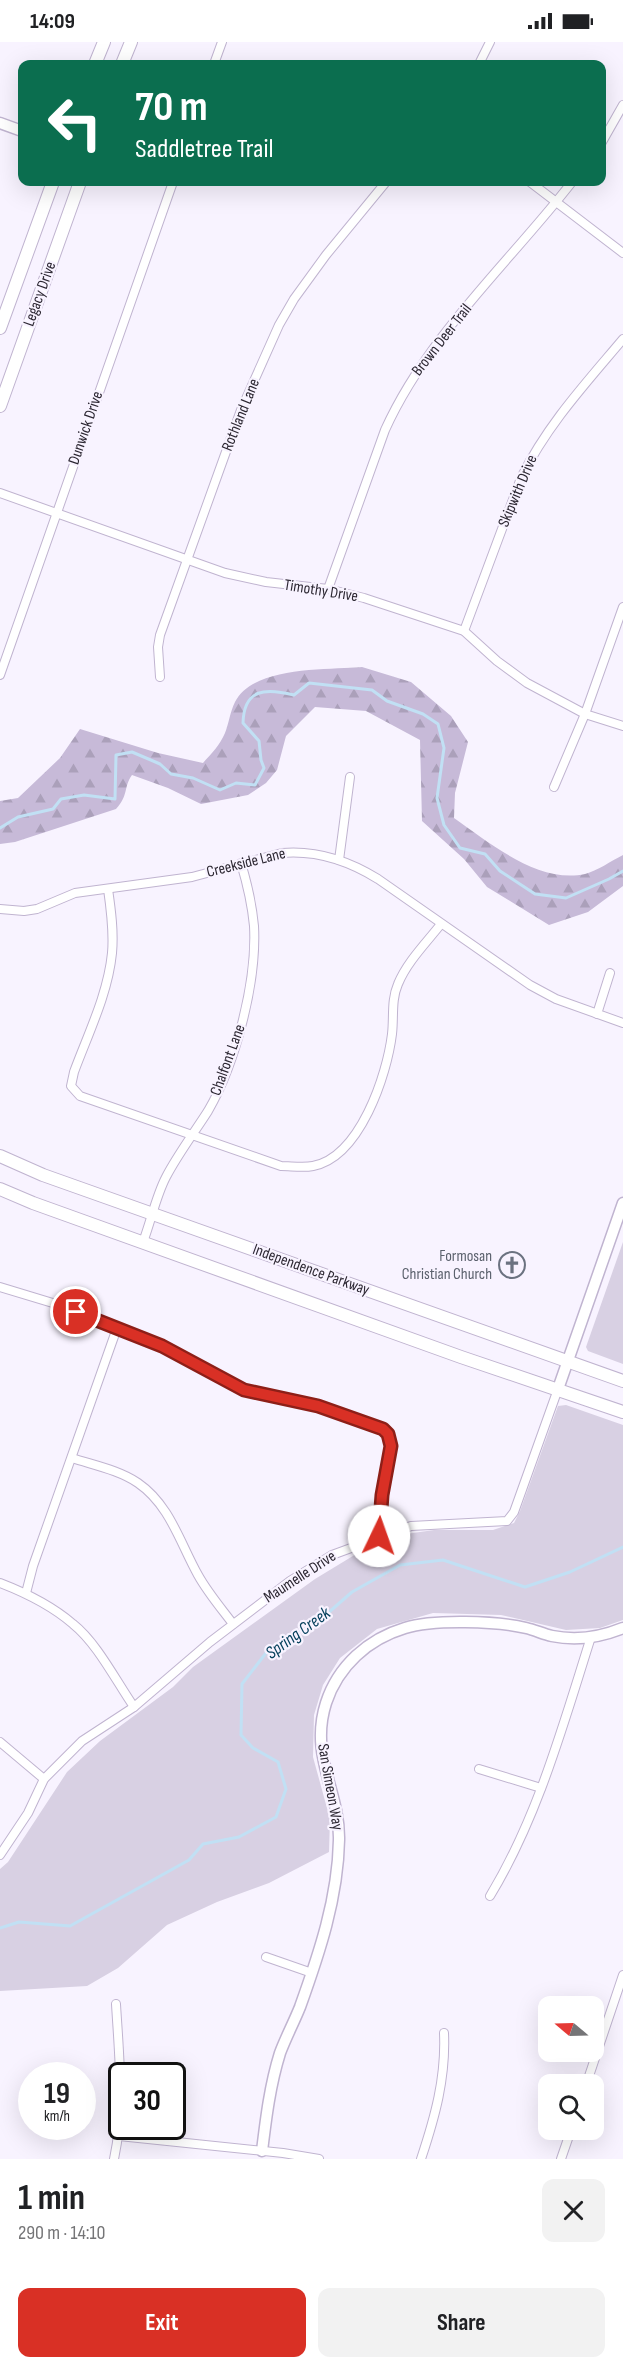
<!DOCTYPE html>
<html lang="en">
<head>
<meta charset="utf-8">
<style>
  :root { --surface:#fff; --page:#f2f2f2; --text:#202124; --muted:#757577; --accent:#d93025 }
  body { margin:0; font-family:"Sofia Sans Condensed",sans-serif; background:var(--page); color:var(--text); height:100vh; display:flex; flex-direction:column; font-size:22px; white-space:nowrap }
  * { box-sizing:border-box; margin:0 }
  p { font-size:20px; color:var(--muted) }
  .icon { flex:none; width:33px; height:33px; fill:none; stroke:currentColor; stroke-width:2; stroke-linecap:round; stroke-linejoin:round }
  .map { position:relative; height:2117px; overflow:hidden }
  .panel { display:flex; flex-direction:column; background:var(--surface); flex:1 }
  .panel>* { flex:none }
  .banner { position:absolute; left:18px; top:18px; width:588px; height:126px; border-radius:12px; box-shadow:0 6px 24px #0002; background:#0b6e4f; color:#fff; overflow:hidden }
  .needle { width:39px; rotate:289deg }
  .tools { position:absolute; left:538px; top:1954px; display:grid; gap:12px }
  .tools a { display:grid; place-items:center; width:66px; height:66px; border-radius:12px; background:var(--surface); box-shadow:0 6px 24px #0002; font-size:30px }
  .speed { position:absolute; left:18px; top:2020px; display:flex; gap:12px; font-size:30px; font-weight:700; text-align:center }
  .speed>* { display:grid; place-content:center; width:78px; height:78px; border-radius:50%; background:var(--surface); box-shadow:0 6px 24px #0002; line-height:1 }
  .speed small { font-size:15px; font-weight:400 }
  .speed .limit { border:3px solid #111; border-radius:9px; background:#fff; color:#111 }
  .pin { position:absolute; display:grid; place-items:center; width:51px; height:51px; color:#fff; margin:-26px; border:3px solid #fff; border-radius:50%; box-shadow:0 2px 6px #0007 }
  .me { position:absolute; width:66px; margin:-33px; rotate:3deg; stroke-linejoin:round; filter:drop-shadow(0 0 4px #0008) }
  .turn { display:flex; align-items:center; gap:21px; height:126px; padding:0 18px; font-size:27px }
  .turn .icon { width:78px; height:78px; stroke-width:2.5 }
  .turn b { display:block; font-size:42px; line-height:51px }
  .round { display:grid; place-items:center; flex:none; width:63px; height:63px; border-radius:12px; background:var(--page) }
  .head { display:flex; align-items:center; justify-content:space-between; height:102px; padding:0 18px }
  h1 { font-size:36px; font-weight:700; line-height:45px }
  .button { display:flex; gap:12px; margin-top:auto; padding:12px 18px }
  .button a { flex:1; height:69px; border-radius:12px; background:var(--accent); color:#fff; font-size:24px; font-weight:700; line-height:69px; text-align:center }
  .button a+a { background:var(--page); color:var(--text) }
  .status { display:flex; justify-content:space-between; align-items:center; height:42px; padding:0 30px; background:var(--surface); direction:ltr }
  .status svg { height:16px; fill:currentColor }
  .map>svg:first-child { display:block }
</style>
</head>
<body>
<div class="status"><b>14:09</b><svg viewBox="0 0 49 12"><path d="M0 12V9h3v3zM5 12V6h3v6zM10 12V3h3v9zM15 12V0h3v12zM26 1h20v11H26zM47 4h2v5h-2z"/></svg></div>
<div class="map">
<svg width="623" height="2117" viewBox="0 0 623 2117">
  <defs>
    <pattern id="forest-firs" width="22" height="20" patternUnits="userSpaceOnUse" patternTransform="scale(1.5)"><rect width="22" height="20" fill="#c7bad8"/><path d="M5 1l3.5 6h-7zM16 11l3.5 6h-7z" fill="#aba0ba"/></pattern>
  </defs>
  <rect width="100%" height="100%" fill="#f8f3ff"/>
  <!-- green -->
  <g fill="#d8d0e3">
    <polygon points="623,1200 623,1322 588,1309 586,1305"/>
    <polygon points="566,1363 623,1383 623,1578 600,1586 566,1588 501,1573 433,1571 377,1587 340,1616 323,1643 314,1673 313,1715 330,1777 329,1810 269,1841 217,1860 167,1883 118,1926 87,1944 0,1949 0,1827 8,1820 67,1730 100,1699 173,1645 193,1625 315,1537 371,1503 406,1492 434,1488 493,1488 514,1481 520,1469 558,1364"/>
  </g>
  <!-- forest -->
  <path fill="url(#forest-firs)" d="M362,625l49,15 40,34 17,26 -13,51 -1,25c36,25 84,66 131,56 12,-3 26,-13 38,-19v31l-35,26 -39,13 -62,-38 -23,-28 -42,-38 -2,-81 -54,-29 -51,-4 -29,29 -9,34 -11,13 -18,12 -47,9 -33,-16 -36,-13c-9,13 -3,20 -16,34l-101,33 -15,2v-43l18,-3 42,-40 20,-29 78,24 45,10c8,-9 17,-18 22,-30 4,-10 5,-21 10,-31 18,-36 92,-32 127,-35z"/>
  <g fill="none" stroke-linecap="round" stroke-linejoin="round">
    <!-- stream -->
    <g stroke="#c1e0f4" stroke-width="3">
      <path d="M0,786l18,-11 35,-8 8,-10 23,-4 31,4 1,-44 16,-3 28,12 11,10 22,4 27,12 16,-7 19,2 9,-17 -3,-8 -2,-19 -16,-18c1,-35 23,-35 51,-28l15,-12 63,7 15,11 36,13 15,10 6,24 -7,50 7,27 16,23 25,6 15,17 35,23 31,4 43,-19 14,-8"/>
      <polyline points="0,1886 19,1880 70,1884 189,1818 203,1802 239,1795 276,1775 286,1747 278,1720 253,1706 241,1693 242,1642 266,1611 328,1571 352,1550 400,1523 443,1518 525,1545 570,1530 623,1505"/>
    </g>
    <defs>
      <g id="minor">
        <polyline points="214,22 222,0"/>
        <polyline points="479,22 490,0"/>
        <polyline points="602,100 623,63"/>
        <polyline points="530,140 623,211"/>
        <polyline points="0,451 225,531 266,540 328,547 364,556 464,589 497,619 527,641 585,672 623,684"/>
        <path d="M328,547l57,-159c43,-95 124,-167 187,-248"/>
        <path d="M464,589l57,-153c26,-53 65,-95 102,-139"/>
        <polyline points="0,633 173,140"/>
        <polyline points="160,635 158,605 160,593 241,368 279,283 294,257 326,213 386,140"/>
        <polyline points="554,745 585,672 623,565"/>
        <polyline points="339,818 350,735"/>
        <path d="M108,847c3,21 6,43 4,64 -4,41 -24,81 -38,119l-3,14 9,10 201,70c10,0 22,2 32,0 47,-9 74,-91 79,-132 2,-17 -1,-34 6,-50 9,-22 28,-41 43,-60"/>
        <path d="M0,867l24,2 13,-2 38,-16 117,-16 90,-24c35,-3 67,8 96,26l152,106 26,14 67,24"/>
        <polyline points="597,972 610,931"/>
        <path d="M143,1200c8,-21 13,-46 23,-65 12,-23 28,-44 42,-66 28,-48 49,-130 46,-185 -2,-22 -7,-43 -13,-63"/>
        <polyline points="0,1245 56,1262 162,1304 244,1348 318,1364 383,1387 388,1392 391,1404 382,1453 379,1494"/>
        <path d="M72,1416c21,7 47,12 66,25 32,22 42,60 60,92 10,18 23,33 35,49"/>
        <path d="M0,1541c26,10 52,23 73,41 24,19 43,57 61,83"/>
        <polyline points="26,1551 33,1524 117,1286"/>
        <polyline points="0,1700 44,1737"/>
        <polyline points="479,1727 541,1746"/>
        <polyline points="0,1813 28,1771 44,1737 82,1699 134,1665 210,1600 290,1539 332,1513 411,1484 507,1479 514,1470 558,1347"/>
        <path d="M490,1854c48,-79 73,-171 101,-259"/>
        <polyline points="266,1915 312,1931"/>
        <polyline points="586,2043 623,1933"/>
        <polyline points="119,2094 283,2111 319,2117"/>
        <path d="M114,2117c11,-50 5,-104 2,-155"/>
        <path d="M421,2117c14,-42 25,-81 23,-126"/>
        <polyline points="561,2117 571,2088"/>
      </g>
      <g id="tertiary">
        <polyline points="0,81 22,89"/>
        <polyline points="558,1347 623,1161"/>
        <path d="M262,2109c4,-33 8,-66 18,-98 6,-16 14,-31 20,-46 19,-53 38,-109 39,-167 1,-49 -30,-84 -13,-137 12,-37 42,-64 79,-75 28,-9 92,-7 121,0 9,2 17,6 26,8 24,5 49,1 71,-8"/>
      </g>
      <g id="secondary">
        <polyline points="95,22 104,0"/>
        <polyline points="122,22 131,0"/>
        <polyline points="0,286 53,140"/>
        <polyline points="0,364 80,140"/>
        <polyline points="0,1114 43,1133 623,1339"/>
        <polyline points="0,1147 33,1161 461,1315 623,1370"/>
      </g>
    </defs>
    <!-- minor casing -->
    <use href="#minor" stroke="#c0b4d0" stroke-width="10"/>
    <!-- tertiary casing -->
    <use href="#tertiary" stroke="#c0b4d0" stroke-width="13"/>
    <!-- secondary casing -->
    <use href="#secondary" stroke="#c0b4d0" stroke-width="14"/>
    <!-- minor -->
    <use href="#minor" stroke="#fff" stroke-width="8"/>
    <!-- tertiary -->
    <use href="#tertiary" stroke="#fff" stroke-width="10"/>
    <!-- secondary -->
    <use href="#secondary" stroke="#fff" stroke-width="12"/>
  </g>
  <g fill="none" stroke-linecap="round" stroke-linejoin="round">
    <defs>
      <polyline id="route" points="76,1270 162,1304 244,1348 318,1364 383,1387 388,1392 391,1404 382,1453 379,1494"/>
    </defs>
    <!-- route casing -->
    <use href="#route" stroke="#8d1f18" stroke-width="15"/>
    <!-- route -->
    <use href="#route" stroke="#d93025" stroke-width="10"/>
  </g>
  <!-- icons -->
  <defs>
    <symbol id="church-ring" viewBox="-11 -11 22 22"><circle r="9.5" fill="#f8f3ff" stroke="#6b7280" stroke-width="1.5"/><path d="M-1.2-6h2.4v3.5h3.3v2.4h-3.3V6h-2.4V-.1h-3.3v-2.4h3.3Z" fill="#6b7280"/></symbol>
  </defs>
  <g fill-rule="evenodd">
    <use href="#church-ring" x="497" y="1208" width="30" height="30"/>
  </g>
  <g text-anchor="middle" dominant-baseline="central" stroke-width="4.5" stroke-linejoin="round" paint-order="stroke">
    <!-- street labels -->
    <g font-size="16" fill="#2c2732" stroke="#f8f3ff">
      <text transform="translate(40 252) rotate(-70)">Legacy Drive</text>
      <text transform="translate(442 298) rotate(-52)">Brown Deer Trail</text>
      <text transform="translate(241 373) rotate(-68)">Rothland Lane</text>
      <text transform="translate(86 386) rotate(-71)">Dunwick Drive</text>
      <text transform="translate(518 449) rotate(-67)">Skipwith Drive</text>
      <text transform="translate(321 549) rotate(9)">Timothy Drive</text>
      <text transform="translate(246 821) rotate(-14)">Creekside Lane</text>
      <text transform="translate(228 1018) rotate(-70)">Chalfont Lane</text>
      <text transform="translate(311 1228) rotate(20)">Independence Parkway</text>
      <text transform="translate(300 1535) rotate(-33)">Maumelle Drive</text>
      <text transform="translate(330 1745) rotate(80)">San Simeon Way</text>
    </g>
    <!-- worship labels -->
    <g font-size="16" fill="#5b616d" stroke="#f8f3ff" text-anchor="end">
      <text x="492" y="1214">Formosan<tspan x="492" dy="18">Christian Church</tspan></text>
    </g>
    <!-- water labels -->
    <g font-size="18" font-style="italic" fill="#05405c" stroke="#f8f3ff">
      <text transform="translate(298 1591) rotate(-36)">Spring Creek</text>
    </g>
  </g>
</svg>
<div class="tools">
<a><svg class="needle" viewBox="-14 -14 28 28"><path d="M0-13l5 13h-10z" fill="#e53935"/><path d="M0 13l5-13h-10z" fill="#757577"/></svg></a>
<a><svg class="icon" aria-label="search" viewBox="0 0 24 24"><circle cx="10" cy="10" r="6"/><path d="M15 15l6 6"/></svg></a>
</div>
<div class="speed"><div>19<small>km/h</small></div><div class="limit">30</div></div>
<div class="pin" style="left:76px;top:1270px;background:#d93025"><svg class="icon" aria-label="arrive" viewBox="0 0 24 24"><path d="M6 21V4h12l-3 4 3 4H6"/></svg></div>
<svg class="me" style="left:379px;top:1494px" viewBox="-20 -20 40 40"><circle r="19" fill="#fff"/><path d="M0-13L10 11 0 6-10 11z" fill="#d93025"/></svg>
<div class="banner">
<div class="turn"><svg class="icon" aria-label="left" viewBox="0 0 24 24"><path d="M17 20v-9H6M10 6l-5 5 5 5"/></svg><div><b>70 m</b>Saddletree Trail</div></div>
</div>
</div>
<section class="panel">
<div class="head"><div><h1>1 min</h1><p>290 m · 14:10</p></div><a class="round"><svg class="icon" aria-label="close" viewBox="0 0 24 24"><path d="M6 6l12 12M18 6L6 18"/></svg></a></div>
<div class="button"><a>Exit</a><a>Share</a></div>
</section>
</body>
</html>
